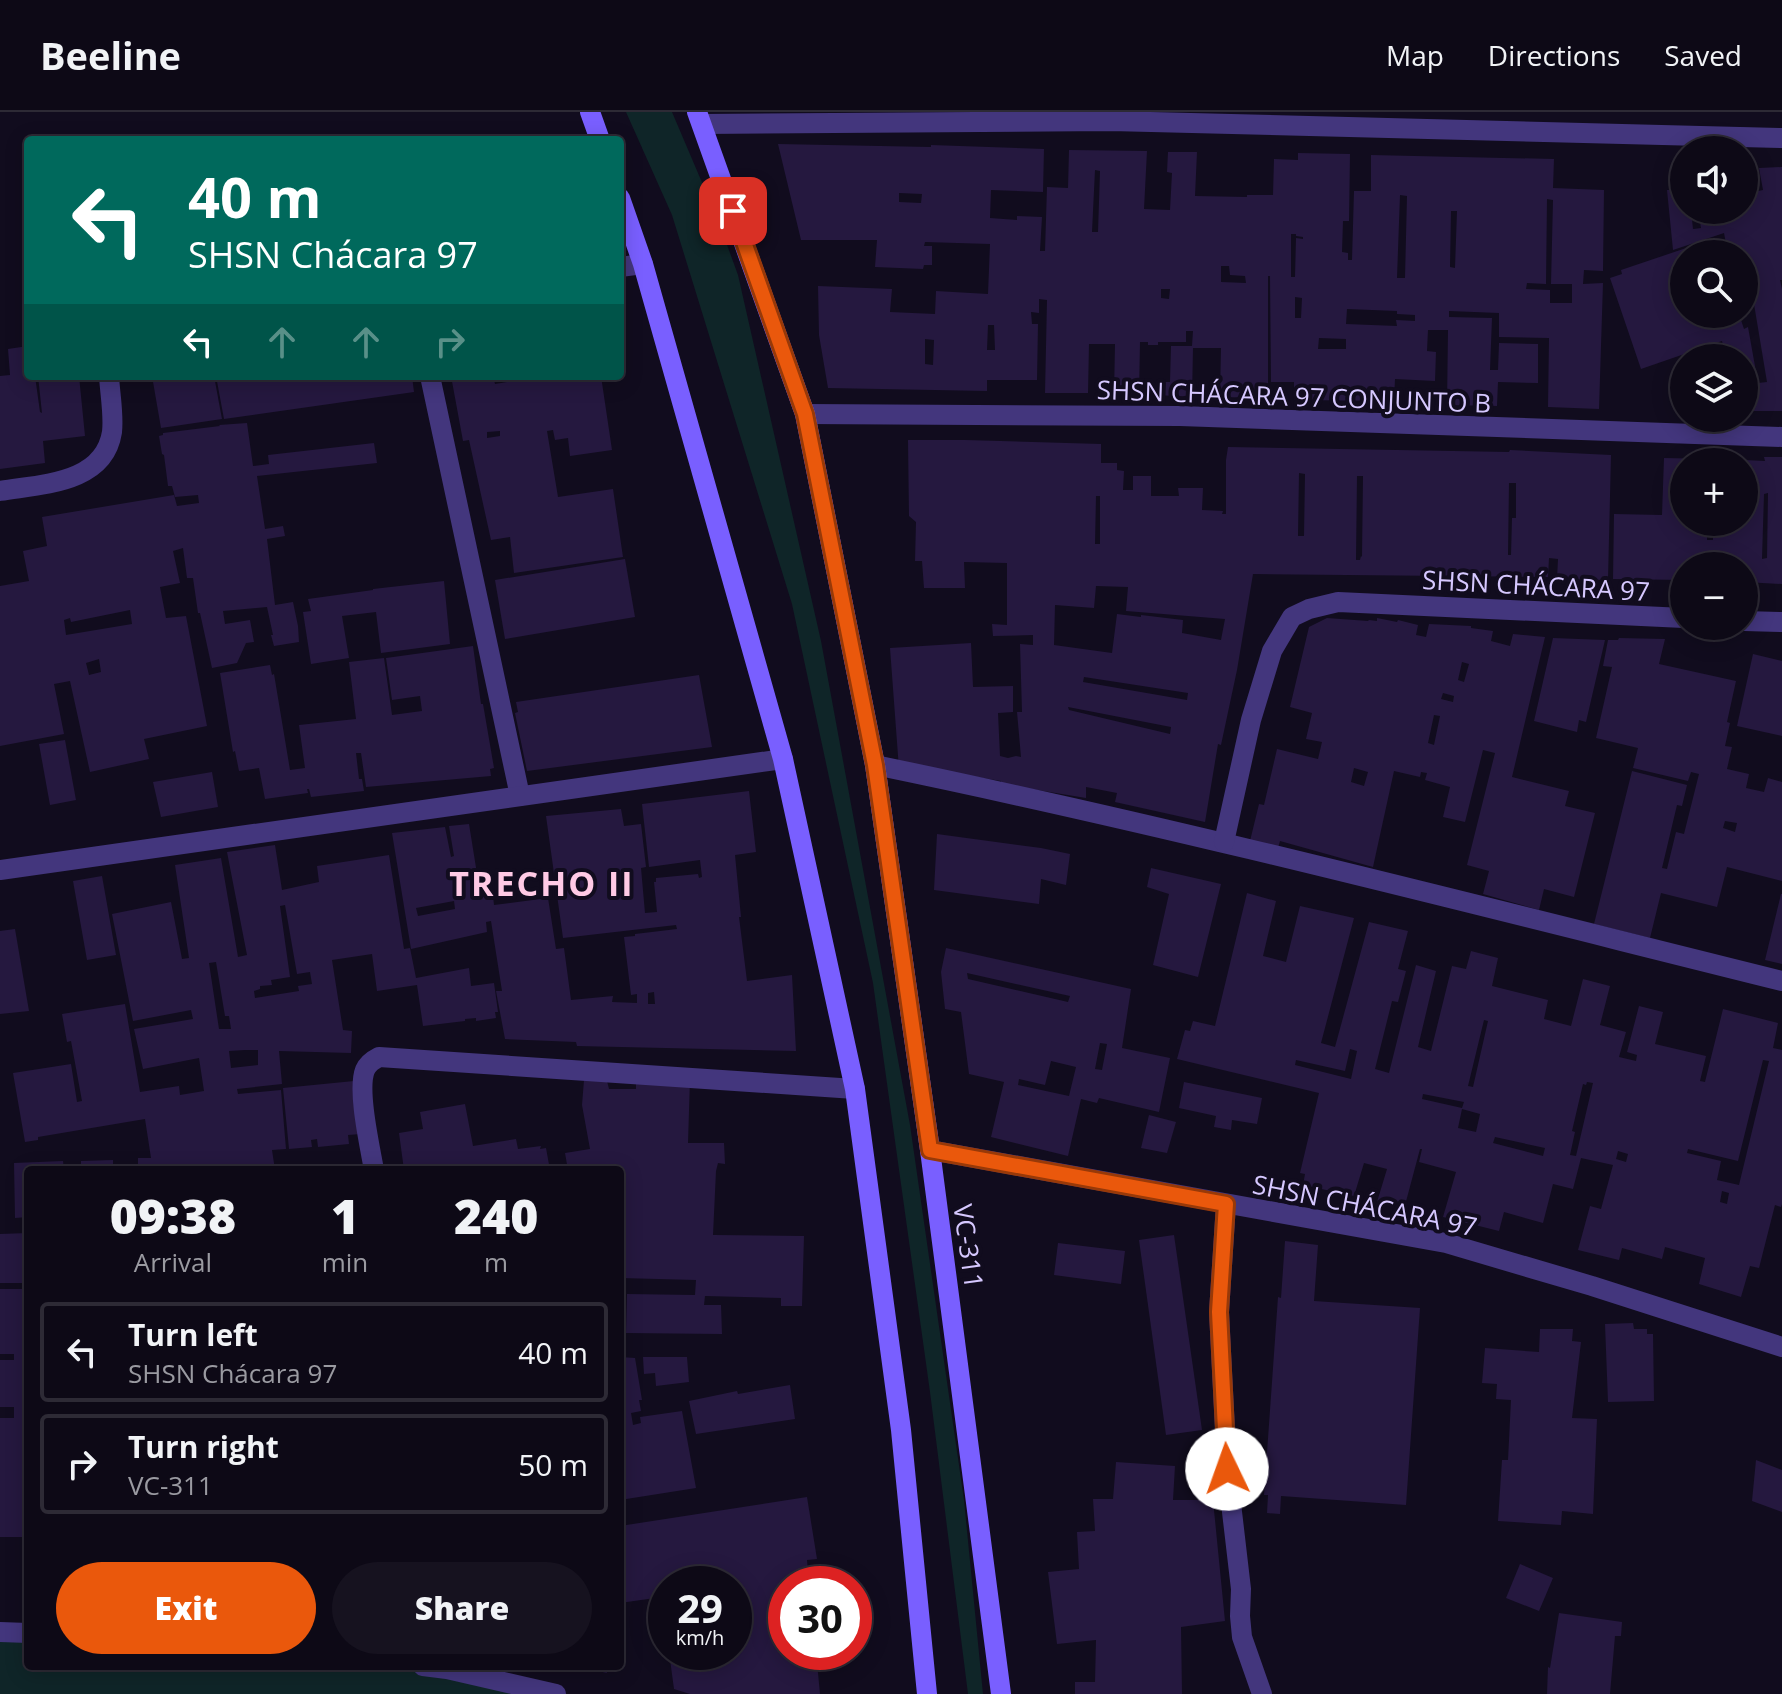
<!DOCTYPE html>
<html lang="en">
<head>
<meta charset="utf-8">
<style>
  :root { --surface:#0d0916; --page:#16121f; --text:#f1f3f6; --muted:#9a9aa1; --line:#2d2a35; --accent:#ea580c }
  body { margin:0; font-family:"Open Sans",sans-serif; background:var(--page); color:var(--text); height:100vh; display:flex; flex-direction:column; font-size:30px; white-space:nowrap }
  * { box-sizing:border-box; margin:0 }
  p { font-size:26px; color:var(--muted) }
  .icon { flex:none; width:44px; height:44px; fill:none; stroke:currentColor; stroke-width:2; stroke-linecap:round; stroke-linejoin:round }
  .map { position:relative; flex:1; overflow:hidden }
  .side { position:absolute; left:24px; top:1054px; width:600px; height:504px; display:flex; flex-direction:column; background:var(--surface); border-radius:8px; box-shadow:0 4px 20px #0003,0 0 0 2px var(--line) }
  .side>* { flex:none }
  .hud { position:absolute; left:24px; top:24px; width:600px; height:244px; border-radius:8px; box-shadow:0 4px 20px #0003,0 0 0 2px var(--line); background:#00695c; color:#fff; overflow:hidden }
  .buttons { position:absolute; left:1670px; top:24px; display:grid; gap:16px }
  .buttons a { display:grid; place-items:center; width:88px; height:88px; border-radius:50%; background:var(--surface); box-shadow:0 4px 20px #0003,0 0 0 2px var(--line); font-size:40px }
  .speed { position:absolute; left:648px; top:1454px; display:flex; gap:16px; font-size:40px; font-weight:700; text-align:center }
  .speed>* { display:grid; place-content:center; width:104px; height:104px; border-radius:50%; background:var(--surface); box-shadow:0 4px 20px #0003,0 0 0 2px var(--line); line-height:1 }
  .speed small { font-size:20px; font-weight:400 }
  .speed .limit { border:12px solid #d22; background:#fff; color:#111 }
  .pin { position:absolute; display:grid; place-items:center; width:68px; height:68px; color:#fff; margin:-34px; border-radius:16px; box-shadow:0 4px 12px #0006 }
  .me { position:absolute; width:88px; margin:-44px; rotate:357deg; stroke-linejoin:round; filter:drop-shadow(0 0 6px #0008) }
  .turn { display:flex; align-items:center; gap:28px; height:168px; padding:0 32px; font-size:36px }
  .turn .icon { width:104px; height:104px; stroke-width:2.5 }
  .turn b { display:block; font-size:56px; line-height:68px }
  .lanes { display:flex; align-items:center; height:76px; padding:0 32px; background:#0003; justify-content:center; gap:40px; direction:ltr }
  .lanes .off { opacity:.35 }
  .eta { display:flex; justify-content:space-evenly; align-items:center; height:136px; text-align:center }
  .eta b { font-size:48px; font-weight:800; line-height:56px }
  .primary-button { display:flex; gap:16px; margin-top:auto; padding:16px 32px }
  .primary-button a { flex:1; height:92px; border-radius:48px; background:var(--accent); color:#fff; font-size:32px; font-weight:800; line-height:92px; text-align:center }
  .primary-button a+a { background:var(--page); color:var(--text) }
  ul { padding:0; list-style:none }
  li { display:flex; align-items:center; gap:24px; height:100px; margin:0 16px 12px; padding:0 16px; border:4px solid var(--line); border-radius:8px }
  li div { flex:1 }
  li b { display:block; font-size:30px }
  li em { font-style:normal }
  header { display:flex; align-items:center; gap:48px; box-sizing:border-box; height:112px; padding:0 40px; background:var(--surface); border-bottom:2px solid var(--line) }
  header strong { font-size:38px }
  nav { display:flex; gap:44px; margin-inline-start:auto; font-size:28px }
  .map>svg:first-child { display:block }
</style>
</head>
<body>
<header>
<strong>Beeline</strong>
<nav><a>Map</a><a>Directions</a><a>Saved</a></nav>
</header>
<div class="map">
<svg width="1782" height="1582" viewBox="0 0 1782 1582">
  <rect width="100%" height="100%" fill="#110c1e"/>
  <!-- green -->
  <g fill="#0f2528">
    <polygon points="626,0 672,0 718,108 738,163 821,529 910,1013 964,1388 983,1582 968,1582 930,1280 873,871 792,492 672,103"/>
    <polygon points="0,1520 28,1521 28,1554 417,1554 556,1582 0,1582"/>
  </g>
  <!-- building -->
  <g fill="#25183f" fill-rule="evenodd">
    <path d="M778,32l153,3v-2l113,4 -1,43 -52,-2 -1,28 27,2v-4l25,1 -2,34h5l2,-64 21,1 1,-38 78,1 -3,58 26,1 2,-37 -5,-1 1,-20h29l-2,44 52,1v-2h26l1,-36 24,1v-7l52,1 -1,67h-6l-1,31 6,1v7h4l2,-69h17v-36l183,4 -1,29 51,2 -1,81 -19,-1 -1,14 20,-1 -4,126 -51,-2 1,-69 -50,-1v-24l-50,-2v6l43,1 -2,52h8l1,-27 39,1v39l-40,-1 -1,24 -50,-1 1,-75h-20l-1,21 9,1 -1,29 -40,-2 -1,22 -100,-1v-18h-23l-1,-106h-2v122l-48,-1 1,-49h-28l-1,49 -35,-2 1,-13h12l1,-36h21l1,-15h-7v11h-28v3h-10v-3h-8l-1,53 -25,-1 1,-50h-26l-1,49h-43l2,-93 -8,-1v14l-8,-1 1,12h6l-1,56h-50v11l-159,-3 -9,-53 -1,-49 74,3 -2,23 45,2 1,-23 52,3 2,-50 -65,-2 -1,4h8v19h-8l-1,4 -48,-2 2,-27h-76zM1095,58l5,1 -2,61h-6zM899,81l23,1 -1,9 -22,-1zM1400,83l7,1 -2,82h-8zM1547,87l6,1 -2,84h21v19h-22v-13l-24,-1 1,-6 19,1zM1451,99h6l-2,57 -5,-1zM1291,122h5v2l7,1v2l-7,-1 -1,39h-4zM1221,154h8l1,9 15,1 1,7 -25,-1zM1161,177h9l-1,10 -8,-1zM1295,185l7,1 -1,20h-6zM1347,197l50,2v3l18,1v6l-19,-1 1,6 -51,-2zM988,213h6l1,25h-8zM1319,226l27,1v10h-28zM925,227l9,1 -1,25 -8,-1z"/>
    <polygon points="1782,55 1782,168 1780,168 1782,177 1782,299 1744,299 1744,246 1725,246 1722,229 1641,257 1610,166 1622,162 1621,158 1701,131 1702,137 1715,133 1719,142 1684,142 1684,202 1739,202 1744,217 1748,215 1758,271 1767,270 1751,174 1744,175 1744,142 1728,142 1724,121 1673,138 1667,78 1684,77 1684,98 1691,98 1693,117 1701,116 1698,98 1744,98 1744,82 1763,78 1759,56"/>
    <polygon points="28,234 28,264 35,264 40,300 42,301 38,264 79,264 85,324 43,329 45,351 0,357 0,264 10,263 8,237"/>
    <polygon points="152,264 214,264 222,307 161,316"/>
    <polygon points="216,264 359,264 359,267 376,264 412,264 414,280 224,307"/>
    <path d="M451,264h42l2,8 18,-3 -1,-5h89l11,74 -42,6 -2,-18 -13,2 -2,-10 -6,1 11,66 55,-8 10,68 -109,16 -4,-36 -19,3 -22,-100 -6,1zM500,319v5l-13,2v-6z"/>
    <path d="M247,311l6,43 16,-2 -1,-9 106,-12 3,20 -120,13 8,53 18,-3 2,10 -18,3 8,66 18,-3 5,24 1,16 -25,4 -3,-11h2l-6,-28 -44,4 2,13 25,-4 4,22 -8,1 -9,20 -25,5 -12,-55h-2l-5,-35h-6l-4,-30 -10,3 7,32 -20,4 6,31 20,-2 21,110 -63,13 5,20 -59,13 -20,-91 -16,3 10,50 -64,12v-160l29,-5 -6,-30 24,-5 -5,-29 132,-22 3,11 22,-3 -1,-8 -23,2 -3,-11h-4l-4,-31 -2,-1 -3,-18 4,-1v-2l57,-7 -1,-1zM130,498l2,14 -66,11 -2,-15 6,-2 1,4zM99,547l2,13 -12,3 -3,-12z"/>
    <path d="M908,328h57l136,4v19h16v7l7,1 -1,19h10v-14h18v20h28l-1,-8h25l-1,22 21,1 -1,3h4v-54l2,-13 281,5 1,-2 101,5 -3,125 -51,-1 1,-20 -9,-1 -1,19 -295,-3 -16,96 -16,75 -3,-1 -13,78 -90,-20 2,-9 -31,-6v11l-85,-14v-3l-42,-7 -60,-5 -9,-121 81,-5 2,44 40,-1v26l-15,1 2,43 8,2 8,-2 5,1 -4,-45h5l-2,-68 13,1v-10l-40,1 -1,-12 15,1v-62l-43,-1 1,26h-41l-2,-27h-7l1,-39 -7,-6zM1299,361l6,1 -1,62h-6zM1357,364h6l-1,81 -1,-1 -1,4h-4zM1509,371h7v35h-4l-1,37h-3zM1096,384h4v48h-5zM1096,474l32,1 -2,24 99,8 -4,21 -39,-7 1,-13 -42,-5v2l-24,-3 -5,39 -58,-8 1,-40 39,3zM1084,565l104,16 -1,7 -104,-18zM1068,595l103,20 -1,7 -101,-24z"/>
    <path d="M1764,345h18v127l-38,-2v-16h-60v14l-71,-1 1,-65 48,1 2,-57 48,1v3h-28v60h23v18h6v-18h31v-62l21,1zM1768,381l-1,65 -5,1 2,-65z"/>
    <polygon points="625,447 635,505 505,527 495,468"/>
    <polygon points="444,469 450,532 381,541 376,500 342,504 349,546 311,552 303,500 311,499 308,487 373,478 373,477"/>
    <path d="M1327,506l41,3 1,-1 8,1v-3l20,4 1,-2 20,5 -2,10 10,2 3,-13 42,2v2l22,3 -2,10 19,5 3,-12 32,3 -33,140 57,14 -4,15 30,7 -21,84 -30,-8 -5,21 -56,-16 6,-23 -22,-6 28,-112 -12,-3 -18,72 -22,-5 7,-30 -25,-7 2,-7 -6,-1 -1,5 -26,-6 -21,96 -93,-26 -2,7 -28,-7 9,-37 5,1 13,-56 41,10 4,-17 -16,-3 6,-26 -22,-6 19,-80zM1462,550l7,2 -5,18 -6,-2zM1443,581l11,3 -1,6 -12,-3zM1434,603l6,1 -6,29 -6,-2zM1354,656l14,4 -4,14 -13,-4z"/>
    <polygon points="1553,526 1605,528 1586,610 1579,608 1577,620 1534,609"/>
    <path d="M1619,526l46,1 -6,25 77,17 -9,41 3,1 -5,23 7,1 -5,22 22,5 -3,14 18,4 4,-14 14,4v99l-55,-14 -10,40 -56,-14 -11,45 -56,-14 38,-153 55,14 -5,21 -5,-1 -15,63 5,1 9,-37 8,2 15,-60 -8,-2 -3,9 -55,-13 5,-20 -42,-10 16,-71 -9,-1 5,-26h10zM1725,709l12,2 -2,9 -12,-4z"/>
    <polygon points="473,534 481,592 483,592 494,656 490,657 491,664 366,675 361,641 356,641 359,667 362,667 364,679 311,685 309,677 307,677 308,681 265,687 259,656 239,659 235,639 233,640 220,561 270,553 272,563 274,562 290,658 305,656 299,613 356,607 349,550 384,546 392,603 422,599 420,584 392,588 386,546"/>
    <polygon points="1753,542 1782,549 1782,624 1737,614"/>
    <polygon points="699,563 712,635 527,659 515,601 518,600 516,590"/>
    <polygon points="65,628 76,688 50,693 39,632"/>
    <polygon points="212,660 218,695 161,705 153,670"/>
    <path d="M749,679l7,61 -21,3 6,62h-2l8,64 45,-6 4,76 -219,-5 -1,-4 -71,-3 -9,-48h6l-11,-70 -5,1 1,10 -76,17 -19,-116 53,-6 6,30 3,-1 -5,-30 20,-2 9,56 13,-2 3,27 54,-7 8,51 8,-1 7,52 42,-4 -1,6 25,1v-9l-6,1 -7,-58 11,-1v-2l42,-5 -1,-4 -113,13 -17,-122 75,-7 3,17 17,-2 5,43 -5,1 4,45 12,-1 -3,-30h2v-4l42,-4 1,4 3,-1 -2,-17 -51,7 -7,-63zM454,789l1,8 -37,7 -2,-8zM654,880l1,12h-7v-11z"/>
    <polygon points="937,722 1041,736 1070,742 1066,773 1041,767 1039,792 934,778"/>
    <path d="M275,733l7,45 37,-8 -2,-16 72,-11 15,94 6,-1 6,30 53,-10 2,18 23,-3 4,29h-3l1,6 -20,3v-3l-11,1v2l-42,5 -6,-41 -40,6 -5,-37 -40,6 11,70 9,1 -1,22 -72,-2 3,33 -45,5 1,5 43,-4 5,59 -14,1 3,20h-137v-12h13l-6,-39 -107,18v3l-13,2 -12,-69 58,-9 6,38 5,-1 -11,-60 -4,1 -5,-28 63,-10 15,88 39,-6 1,9 24,-4 -5,-33 -56,11 -9,-40 59,-10 -2,-9 -58,11 -21,-107 59,-12 11,57 7,-1 -14,-93 46,-7 17,99 9,-2 -20,-103zM285,793l12,69 13,-2 2,12 -14,2 1,5 -44,7 -1,-7 6,-2v-3l12,-1 -1,-5 19,-3 -10,-71zM216,850l9,54h4l2,13h-12l-10,-66zM245,938h13v15l-27,3 -2,-17z"/>
    <polygon points="1151,756 1221,772 1198,865 1153,853 1169,782 1147,775"/>
    <polygon points="102,764 116,843 87,848 73,769"/>
    <path d="M1247,781l29,8 -13,55 23,6 14,-56 54,12 -33,125 14,4 34,-125 39,9 -10,38 8,2 -8,31 -6,-1 -17,68 14,4 27,-108 20,6 -18,76 13,4 21,-85 14,3 5,-18 27,7 -6,28 56,14 -4,19 27,7 12,-47 27,7 -10,39 26,7 -7,25 17,4 1,-6 -10,-3 12,-46 24,6 -8,32 51,12 -6,25 5,1 18,-73 55,14 -5,25 9,2v154l-1,3 -6,-2 -16,63 -9,-2 -9,31 -42,-13 6,-26 -40,-11 -3,12 -40,-11 -3,12 -41,-10 12,-44 11,3 12,-44 -32,-7 -8,31 -20,-5 -10,39 -39,-11 -5,19 -56,-14 13,-45 -37,-10 3,-13h-2l-16,60 -27,-7 10,-33 -23,-6 -10,33 -51,-11 2,-11 -5,-1 19,-80 -142,-34 8,-29 5,1 3,-10 22,5zM1484,908l4,1 -15,66 -5,-1zM1350,937l7,2 -6,28 -56,-14 1,-5 49,11zM1763,948l6,1 -30,124 -22,-5 4,-19 -34,-8 1,-4 50,12zM1587,970l6,1 -17,73 -6,-1 5,-23 -3,-1 11,-47 3,1zM1423,982l41,8 -2,6 -40,-9zM1462,997l18,5 -4,18 -18,-4zM1495,1025l50,11 -2,8 -50,-13zM1618,1039l10,3 -2,8 -10,-3zM1722,1079l7,2 -2,11 -7,-2z"/>
    <polygon points="1781,782 1782,782 1782,852 1765,848"/>
    <polygon points="15,817 29,899 0,902 0,819"/>
    <path d="M946,836l185,41 -9,59 48,10 -11,54 -60,-14 -2,5 -16,-4 -13,57 -77,-19 13,-55 -35,-8 -8,-62 -16,-3 -4,-37zM967,861l103,23 -2,6 -100,-23zM1100,931l7,1 -5,26 -7,-1zM1051,949l25,6 -7,29 -51,-11 1,-6 26,6z"/>
    <polygon points="636,965 690,967 688,1031 724,1031 725,1052 718,1051 716,1059 713,1123 804,1124 802,1194 781,1194 781,1186 705,1184 704,1193 721,1193 722,1222 626,1221 627,1182 695,1183 696,1168 620,1166 620,1058 568,1058 565,1041 590,1037 582,993 584,968 607,969 609,977 636,977"/>
    <polygon points="354,969 361,1022 348,1023 349,1032 318,1035 317,1027 311,1028 312,1035 289,1037 283,976"/>
    <polygon points="1184,970 1262,986 1257,1012 1232,1008 1231,1018 1214,1015 1216,1004 1179,996"/>
    <polygon points="465,992 473,1034 516,1027 518,1037 541,1034 540,1037 546,1036 550,1058 429,1058 429,1055 404,1058 399,1021 423,1017 420,1000"/>
    <polygon points="1149,1003 1176,1010 1167,1041 1141,1036"/>
    <polygon points="113,1048 113,1058 74,1058 74,1056 81,1055 81,1049"/>
    <polygon points="63,1049 64,1058 28,1058 28,1105 15,1106 14,1051"/>
    <polygon points="28,1121 28,1171 0,1171 0,1122"/>
    <polygon points="1174,1123 1202,1318 1166,1323 1139,1128"/>
    <polygon points="1285,1129 1318,1133 1314,1189 1420,1196 1406,1393 1281,1384 1280,1402 1267,1401 1268,1383 1264,1383 1278,1185 1281,1186"/>
    <polygon points="1058,1131 1125,1139 1121,1172 1054,1163"/>
    <polygon points="0,1177 25,1177 25,1242 28,1242 28,1492 22,1491 23,1425 0,1425 0,1306 14,1306 14,1295 0,1295 0,1248 14,1248 14,1242 0,1242"/>
    <polygon points="1633,1211 1634,1217 1647,1217 1647,1222 1653,1222 1654,1289 1608,1290 1605,1212"/>
    <polygon points="1540,1217 1573,1217 1572,1229 1581,1230 1572,1306 1597,1307 1593,1402 1562,1399 1561,1413 1498,1409 1502,1348 1508,1348 1511,1288 1496,1287 1497,1272 1482,1271 1485,1236 1539,1240"/>
    <polygon points="620,1245 635,1246 642,1288 639,1288 641,1299 631,1301 633,1313 641,1311 640,1305 682,1299 696,1376 620,1388"/>
    <polygon points="643,1245 687,1245 689,1270 656,1274 655,1261 644,1262"/>
    <polygon points="790,1273 795,1307 696,1322 689,1289 737,1279 738,1282"/>
    <polygon points="1756,1348 1782,1358 1782,1400 1752,1389"/>
    <polygon points="1116,1350 1175,1354 1173,1388 1213,1388 1225,1509 1181,1515 1182,1582 1075,1582 1075,1570 1095,1570 1096,1528 1057,1532 1048,1460 1079,1457 1077,1420 1095,1419 1093,1387 1113,1387"/>
    <polygon points="807,1385 817,1447 807,1448 809,1472 786,1472 786,1540 816,1540 820,1582 690,1582 674,1577 669,1540 734,1540 734,1472 666,1472 666,1500 664,1500 662,1485 620,1491 620,1414"/>
    <polygon points="1520,1452 1553,1466 1539,1499 1506,1486"/>
    <polygon points="1559,1501 1622,1510 1621,1524 1615,1524 1610,1582 1547,1582 1548,1555 1550,1556"/>
    <polygon points="580,1554 605,1554 607,1561 580,1555"/>
  </g>
  <g fill="none" stroke-linecap="round" stroke-linejoin="round">
    <!-- street -->
    <g stroke="#43367d" stroke-width="20">
      <polyline points="702,12 1111,9 1782,26"/>
      <polyline points="620,155 643,152"/>
      <polyline points="430,264 520,684"/>
      <polyline points="805,302 1180,304 1782,325"/>
      <path d="M0,379c41,-7 104,-7 112,-59 2,-17 -2,-38 -3,-56"/>
      <polyline points="1744,509 1782,510"/>
      <path d="M875,653c305,63 605,141 907,216"/>
      <polyline points="1224,730 1251,608 1272,539 1292,505 1309,497 1338,490 1684,506"/>
      <polyline points="0,758 783,647"/>
      <polyline points="930,1038 1446,1131 1592,1174 1782,1235"/>
      <path d="M374,1058c-4,-23 -17,-80 -9,-100 3,-7 8,-10 14,-13l476,32"/>
      <polyline points="1226,1092 1219,1200 1227,1357 1241,1477 1240,1504 1242,1525 1262,1582"/>
      <polyline points="0,1520 28,1521"/>
      <polyline points="423,1554 447,1557 556,1582"/>
    </g>
    <!-- secondary -->
    <g stroke="#795fff" stroke-width="20">
      <polyline points="590,0 600,28"/>
      <polyline points="697,0 805,302 875,653 930,1038 1001,1582"/>
      <polyline points="620,86 643,152 783,647 855,977 901,1318 927,1582"/>
    </g>
  </g>
  <g fill="none" stroke-linecap="round" stroke-linejoin="round">
    <defs>
      <polyline id="route" points="733,99 805,302 875,653 930,1038 1226,1092 1219,1200 1227,1357"/>
    </defs>
    <!-- route casing -->
    <use href="#route" stroke="#983908" stroke-width="20"/>
    <!-- route -->
    <use href="#route" stroke="#ea580c" stroke-width="14"/>
  </g>
  <g text-anchor="middle" dominant-baseline="central" stroke-width="8" stroke-linejoin="round" paint-order="stroke">
    <!-- street labels -->
    <g font-size="26" fill="#d6c8ff" stroke="#110c1e">
      <text transform="translate(1294 284) rotate(2)">SHSN CHÁCARA 97 CONJUNTO B</text>
      <text transform="translate(1536 473) rotate(3)">SHSN CHÁCARA 97</text>
      <text transform="translate(1365 1093) rotate(11)">SHSN CHÁCARA 97</text>
      <text transform="translate(969 1134) rotate(82)">VC-311</text>
    </g>
    <!-- district labels -->
    <g font-size="34" font-weight="bold" letter-spacing="2" fill="#ffcae5" stroke="#110c1e">
      <text x="542" y="771">TRECHO II</text>
    </g>
  </g>
</svg>
<div class="buttons">
<a><svg class="icon" aria-label="sound" viewBox="0 0 24 24"><path d="M4 9h4l5-4v14l-5-4H4zM17 9q2 3 0 6"/></svg></a>
<a><svg class="icon" aria-label="search" viewBox="0 0 24 24"><circle cx="10" cy="10" r="6"/><path d="M15 15l6 6"/></svg></a>
<a><svg class="icon" aria-label="layers" viewBox="0 0 24 24"><path d="M12 4l9 5-9 5-9-5zM3 14l9 5 9-5"/></svg></a>
<a>+</a>
<a>−</a>
</div>
<div class="speed"><div>29<small>km/h</small></div><div class="limit">30</div></div>
<div class="pin" style="left:733px;top:99px;background:#d93025"><svg class="icon" aria-label="arrive" viewBox="0 0 24 24"><path d="M6 21V4h12l-3 4 3 4H6"/></svg></div>
<svg class="me" style="left:1227px;top:1357px" viewBox="-20 -20 40 40"><circle r="19" fill="#fff"/><path d="M0-13L10 11 0 6-10 11z" fill="#ea580c"/></svg>
<div class="hud">
<div class="turn"><svg class="icon" aria-label="left" viewBox="0 0 24 24"><path d="M17 20v-9H6M10 6l-5 5 5 5"/></svg><div><b>40 m</b>SHSN Chácara 97</div></div>
<div class="lanes"><svg class="icon" aria-label="left" viewBox="0 0 24 24"><path d="M17 20v-9H6M10 6l-5 5 5 5"/></svg><svg class="icon off" aria-label="ahead" viewBox="0 0 24 24"><path d="M12 20V5M6 11l6-6 6 6"/></svg><svg class="icon off" aria-label="ahead" viewBox="0 0 24 24"><path d="M12 20V5M6 11l6-6 6 6"/></svg><svg class="icon off" aria-label="right" viewBox="0 0 24 24"><path d="M7 20v-9h11M14 6l5 5-5 5"/></svg></div>
</div>
<section class="side">
<div class="eta">
<div><b>09:38</b><p>Arrival</p></div>
<div><b>1</b><p>min</p></div>
<div><b>240</b><p>m</p></div>
</div>
<ul>
<li><svg class="icon" aria-label="left" viewBox="0 0 24 24"><path d="M17 20v-9H6M10 6l-5 5 5 5"/></svg><div><b>Turn left</b><p>SHSN Chácara 97</p></div><em>40 m</em></li>
<li><svg class="icon" aria-label="right" viewBox="0 0 24 24"><path d="M7 20v-9h11M14 6l5 5-5 5"/></svg><div><b>Turn right</b><p>VC-311</p></div><em>50 m</em></li>
</ul>
<div class="primary-button"><a>Exit</a><a>Share</a></div>
</section>
</div>
</body>
</html>
